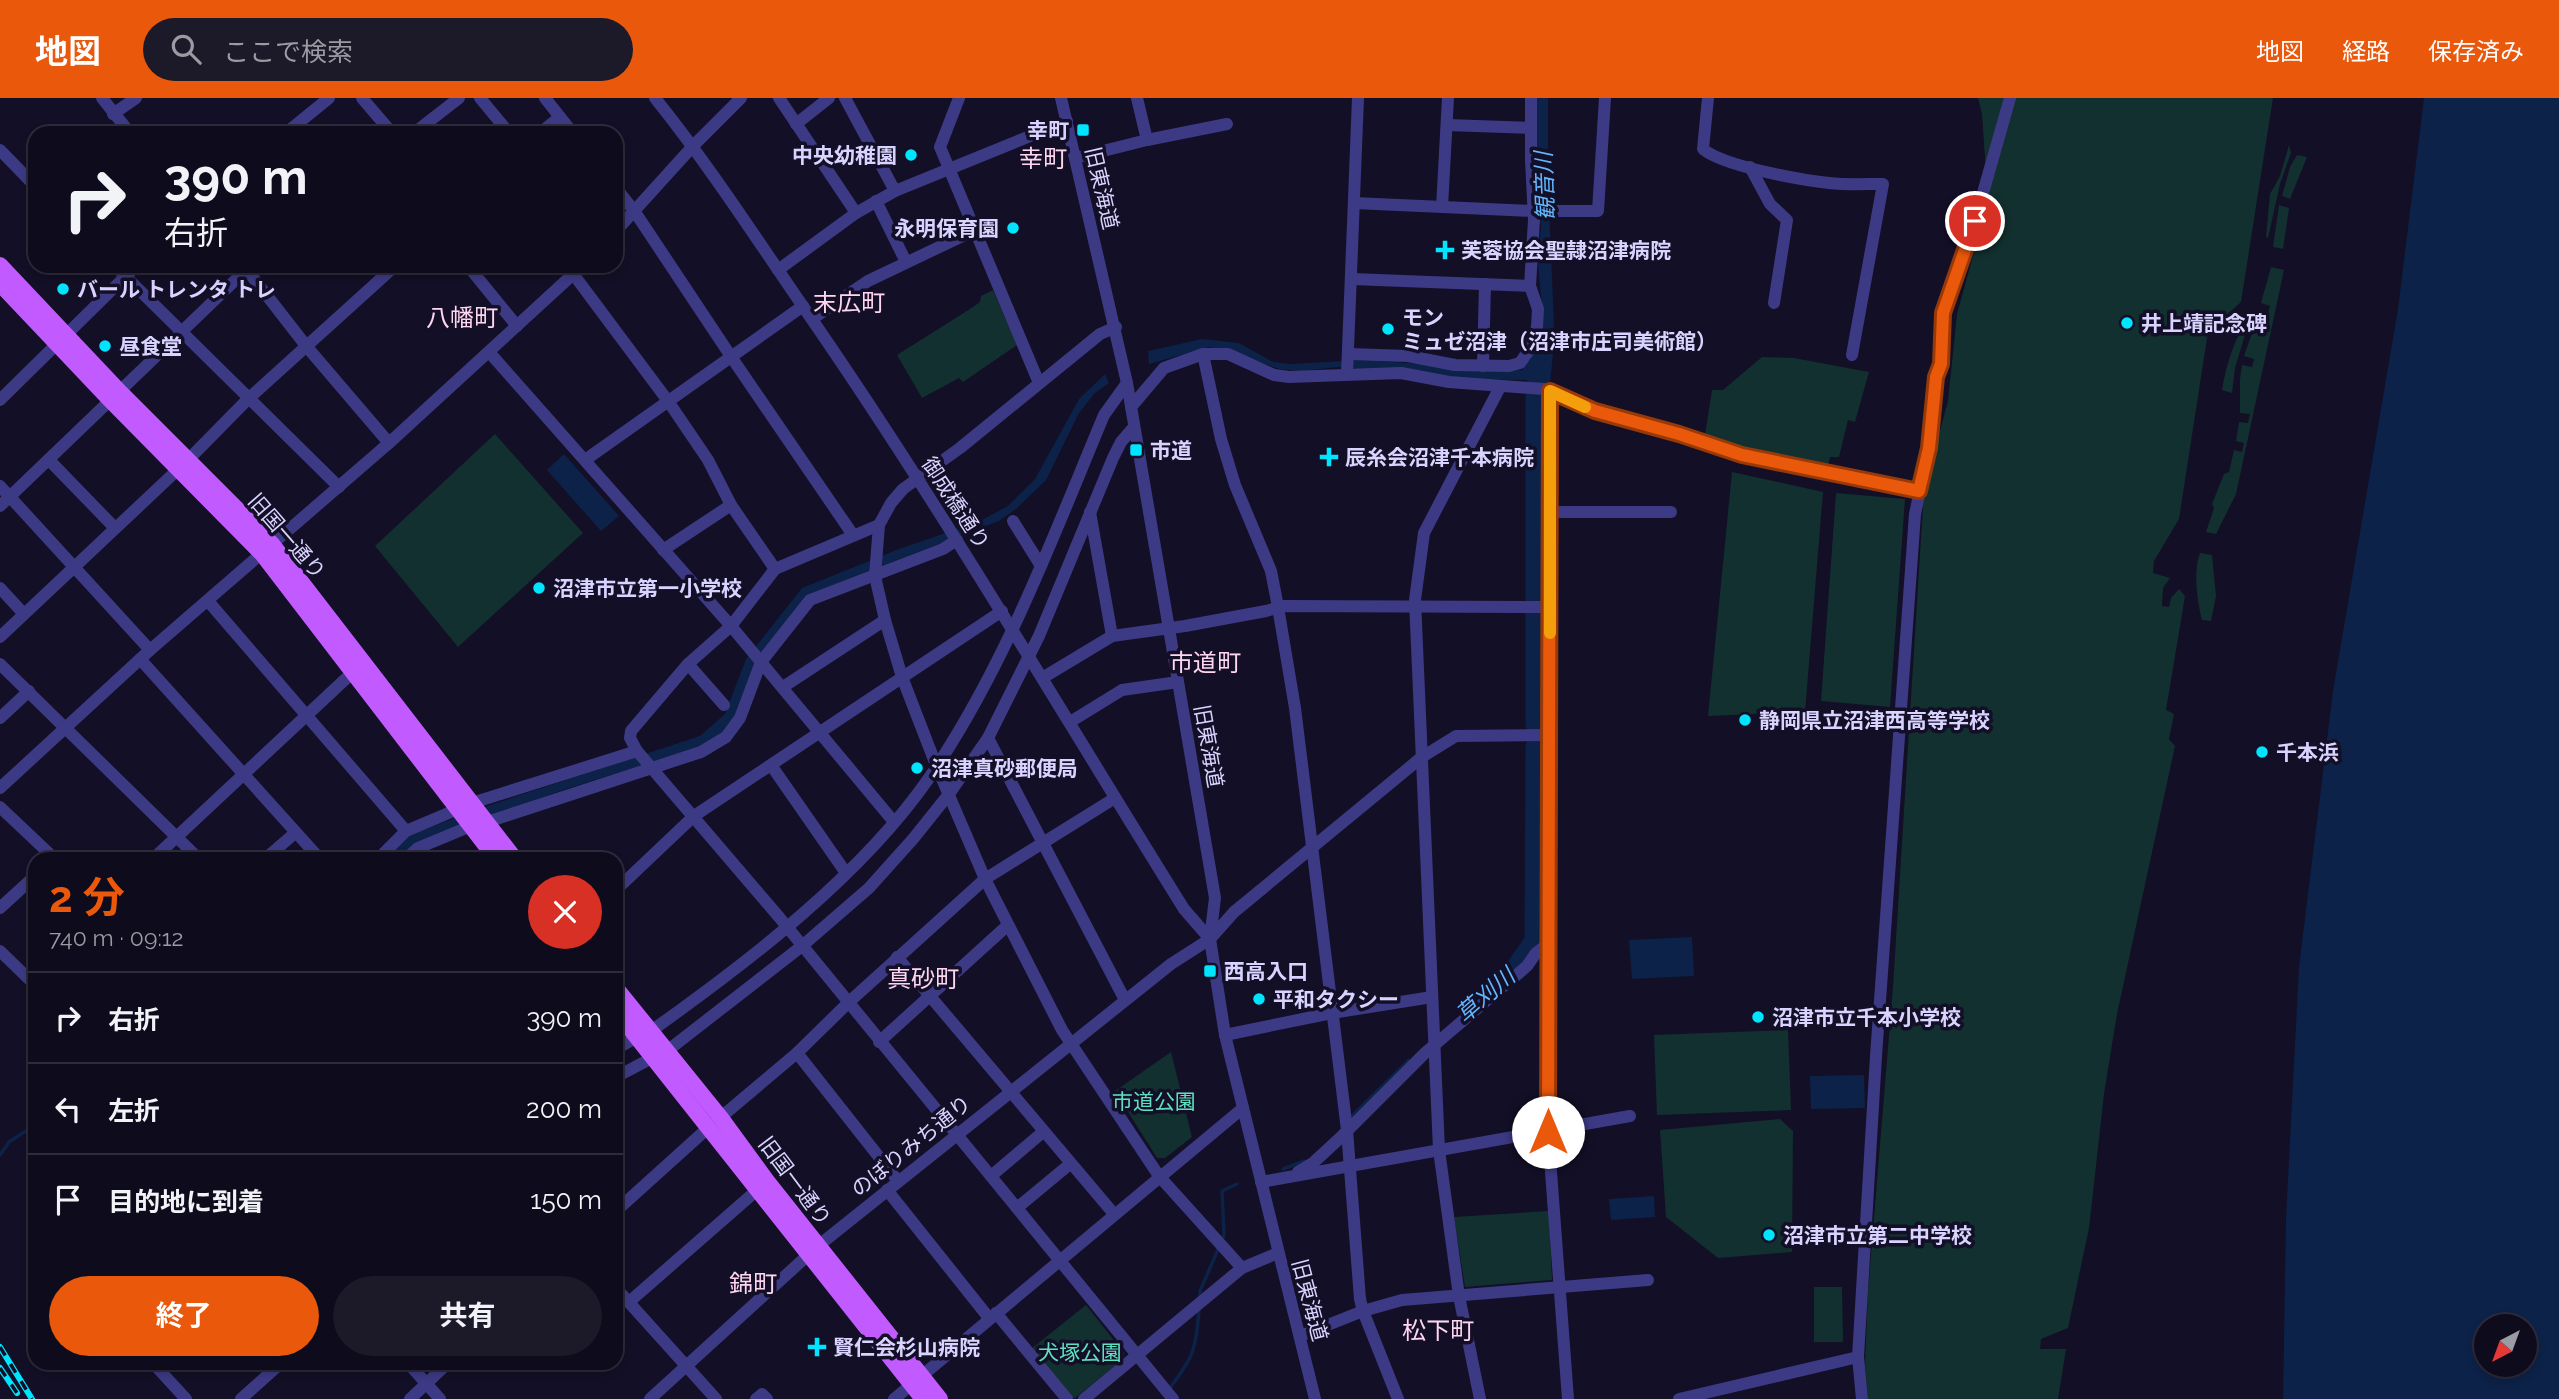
<!DOCTYPE html>
<html lang="ja">
<head>
<meta charset="utf-8">
<style>
  :root { --surface:#0e0b1c; --page:#1c1929; --text:#f1f3f6; --muted:#9b9ba3; --line:#2e2b3b; --accent:#ea580c }
  body { margin:0; font-family:Raleway,"Noto Sans JP",sans-serif; background:var(--page); color:var(--text); height:100vh; display:flex; flex-direction:column; font-size:26px; white-space:nowrap }
  * { box-sizing:border-box; margin:0 }
  p { font-size:23px; color:var(--muted) }
  .icon { flex:none; width:38px; height:38px; fill:none; stroke:currentColor; stroke-width:2; stroke-linecap:round; stroke-linejoin:round }
  .map { position:relative; flex:1; overflow:hidden }
  .sheet { position:absolute; left:28px; top:754px; width:595px; height:518px; display:flex; flex-direction:column; background:var(--surface); border-radius:21px; box-shadow:0 4px 10px #0003,0 0 0 2px var(--line) }
  .sheet>* { flex:none }
  .hud { position:absolute; left:28px; top:28px; width:595px; height:147px; border-radius:21px; box-shadow:0 4px 10px #0003,0 0 0 2px var(--line); background:#0e0b1c; color:var(--text); overflow:hidden }
  .needle { width:46px; rotate:221deg }
  .tools { position:absolute; left:2474px; top:1216px; display:grid; gap:14px }
  .tools a { display:grid; place-items:center; width:63px; height:63px; border-radius:50%; background:var(--surface); box-shadow:0 4px 10px #0003,0 0 0 2px var(--line); font-size:35px }
  .pin { position:absolute; display:grid; place-items:center; width:60px; height:60px; color:#fff; margin:-30px; border:4px solid #fff; border-radius:50%; box-shadow:0 2px 7px #0007 }
  .me { position:absolute; width:77px; margin:-38px; rotate:0deg; stroke-linejoin:round; filter:drop-shadow(0 0 5px #0008) }
  .turn { display:flex; align-items:center; gap:24px; height:147px; padding:0 21px; font-size:32px }
  .turn .icon { width:91px; height:91px; stroke-width:2.5 }
  .turn b { display:block; font-size:49px; line-height:60px }
  .round { display:grid; place-items:center; flex:none; width:74px; height:74px; border-radius:37px; background:var(--page) }
  .headline { display:flex; align-items:center; justify-content:space-between; height:119px; padding:0 21px }
  h1 { font-size:42px; font-weight:700; line-height:52px; color:var(--accent) }
  .button { display:flex; gap:14px; margin-top:auto; padding:14px 21px }
  .button a { flex:1; height:80px; border-radius:42px; background:var(--accent); color:#fff; font-size:28px; font-weight:700; line-height:80px; text-align:center }
  .button a+a { background:var(--page); color:var(--text) }
  ul { padding:0; list-style:none }
  li { display:flex; align-items:center; gap:21px; height:91px; padding:0 21px; border-top:2px solid var(--line) }
  li div { flex:1 }
  li b { display:block; font-size:26px }
  li em { font-style:normal }
  header { display:flex; align-items:center; gap:42px; box-sizing:border-box; height:98px; padding:0 35px; background:var(--accent); color:#fff }
  header strong { font-size:33px }
  nav { display:flex; gap:38px; margin-inline-start:auto; font-size:24px }
  .search { width:490px; height:63px; background:var(--page); display:flex; align-items:center; gap:18px; box-sizing:border-box; padding:0 24px; border-radius:38px; color:var(--muted); font-size:26px }
  .map>svg:first-child { display:block }
</style>
</head>
<body>
<header>
<strong>地図</strong>
<div class="search"><svg class="icon" aria-label="search" viewBox="0 0 24 24"><circle cx="10" cy="10" r="6"/><path d="M15 15l6 6"/></svg>ここで検索</div>
<nav><a>地図</a><a>経路</a><a>保存済み</a></nav>
</header>
<div class="map">
<svg width="2559" height="1301" viewBox="0 0 2559 1301">
  <rect width="100%" height="100%" fill="#130f26"/>
  <!-- green -->
  <g fill="#12302f">
    <polygon points="1978,0 2273,0 2241,204 2208,234 2179,421 2154,463 2153,475 2170,480 2163,490 2162,508 2169,509 2171,500 2179,491 2185,498 2166,612 2174,616 2169,641 2175,648 2117,916 2104,996 2089,1130 2068,1230 2041,1241 2040,1251 2066,1251 2058,1301 1868,1301 1865,1266 1868,1193 1893,889 1924,392 1948,303 1957,216 1988,104 1982,16"/>
    <polygon points="2289,47 2291,55 2280,86 2268,140 2266,139 2270,96 2280,78"/>
    <polygon points="2297,57 2307,59 2290,101 2282,98 2290,69"/>
    <polygon points="2279,107 2289,110 2283,151 2273,149"/>
    <polygon points="2271,169 2284,172 2236,396 2216,436 2206,434 2214,410 2212,406 2224,376 2229,374 2234,352 2242,354 2244,345 2236,343 2239,324 2248,325 2250,316 2240,315 2240,281 2242,267 2252,269 2254,261 2244,258 2256,224 2265,226 2270,208 2261,205"/>
    <polygon points="993,192 1017,247 963,284 959,280 922,300 897,257 970,211 980,204 981,198"/>
    <path d="M2243,228l4,2 -12,40 -3,25 -10,-3c4,-24 10,-43 21,-64z"/>
    <polygon points="1762,259 1794,260 1869,274 1855,324 1848,322 1839,359 1830,359 1828,368 1737,350 1705,337 1712,292 1723,292"/>
    <polygon points="495,336 583,435 458,549 375,448"/>
    <polygon points="1732,374 1823,394 1805,614 1708,618"/>
    <polygon points="1836,395 1905,401 1890,609 1821,603"/>
    <path d="M2200,455l12,2 4,41 -5,25 -9,-1c-5,-19 -9,-49 -2,-67z"/>
    <polygon points="1788,932 1791,1012 1657,1017 1654,937"/>
    <polygon points="1171,954 1192,1039 1165,1060 1157,1060 1115,993"/>
    <polygon points="1780,1021 1793,1033 1792,1154 1718,1160 1666,1119 1660,1032"/>
    <polygon points="1549,1113 1552,1182 1465,1189 1454,1119"/>
    <polygon points="1814,1189 1842,1189 1843,1244 1814,1244"/>
    <polygon points="1086,1207 1124,1255 1123,1261 1075,1300 1070,1299 1031,1251"/>
  </g>
  <!-- water -->
  <g fill="#0c2248" fill-rule="evenodd">
    <polygon points="1537,0 1548,0 1548,85 1554,227 1543,279 1530,282 1457,281 1338,269 1301,273 1279,271 1246,259 1209,249 1149,266 1148,253 1202,241 1239,245 1273,264 1291,266 1360,262 1425,266 1479,273 1522,272 1538,245 1543,218 1537,157 1541,130 1537,62"/>
    <path d="M2424,0h135v1301h-276l3,-181 13,-251 34,-276 65,-382zM2487,1228h38v39h-38z"/>
    <polygon points="1105,276 1109,285 1095,295 1079,315 1046,382 1016,411 999,423 892,464 791,518 736,621 718,639 693,651 566,691 415,745 399,761 385,761 412,736 493,706 700,638 725,616 746,561 802,490 899,451 980,423 1008,408 1035,381 1079,301"/>
    <polygon points="564,356 619,418 601,433 547,372"/>
    <polygon points="1692,839 1694,878 1632,881 1629,842"/>
    <polygon points="1864,977 1865,1010 1811,1011 1810,978"/>
    <polygon points="1654,1098 1655,1119 1611,1122 1609,1101"/>
  </g>
  <g fill="none" stroke-linecap="round" stroke-linejoin="round">
    <!-- stream -->
    <g stroke="#0c2248" stroke-width="3.5">
      <polyline points="1350,1020 1409,962"/>
      <polyline points="0,1057 9,1044 35,1027"/>
      <polyline points="1283,1071 1304,1063"/>
      <polyline points="1222,1142 1224,1137 1222,1093 1237,1086"/>
      <polyline points="1200,1201 1200,1193 1219,1149"/>
      <path d="M1169,1291c24,-31 27,-39 30,-79"/>
    </g>
    <!-- river -->
    <g stroke="#0c2248" stroke-width="23">
      <polyline points="1537,626 1537,299 1542,251"/>
      <polyline points="1498,886 1518,869 1536,843 1537,649"/>
    </g>
    <!-- minor -->
    <g stroke="#3d3a85" stroke-width="12">
      <polyline points="102,0 130,35"/>
      <polyline points="362,0 392,35"/>
      <polyline points="480,0 509,35"/>
      <polyline points="545,0 560,19"/>
      <path d="M655,0c53,66 99,137 147,207 136,196 256,402 382,604l26,30"/>
      <polyline points="779,0 856,115"/>
      <polyline points="845,0 895,93"/>
      <polyline points="959,0 940,49 1039,285"/>
      <polyline points="1061,0 1127,285 1215,800 1210,841 1225,937 1315,1301"/>
      <polyline points="1137,0 1147,42"/>
      <path d="M1708,0l-5,51c20,17 97,31 126,34 17,2 36,1 54,1l-31,171"/>
      <polyline points="113,16 136,0"/>
      <polyline points="796,26 829,0"/>
      <polyline points="1447,27 1530,30"/>
      <polyline points="286,35 329,0"/>
      <polyline points="414,35 459,0"/>
      <polyline points="540,35 560,19 573,35"/>
      <polyline points="0,52 35,88"/>
      <polyline points="1075,60 1147,42 1227,26"/>
      <polyline points="1750,69 1770,106 1787,122 1774,205"/>
      <polyline points="616,90 635,114 732,260 853,437"/>
      <polyline points="876,103 906,164"/>
      <polyline points="1354,105 1533,113 1598,113 1605,0"/>
      <polyline points="1442,109 1448,0"/>
      <polyline points="616,133 693,48 741,0"/>
      <polyline points="115,168 339,389"/>
      <polyline points="244,168 307,249 389,345"/>
      <polyline points="468,168 517,228"/>
      <polyline points="778,172 856,115 895,93 1067,23"/>
      <polyline points="574,177 668,303 708,362 731,407 775,471"/>
      <polyline points="1352,181 1530,188"/>
      <polyline points="812,221 868,183 975,132"/>
      <polyline points="1116,229 1100,236 960,350 903,391 891,405 879,427 875,478 885,522 902,579 936,667 985,781 1062,932 1159,1078 1242,1170"/>
      <polyline points="489,254 731,528 894,724"/>
      <polyline points="1203,256 1221,341 1235,387 1271,473 1278,509 1295,610 1347,1032 1360,1201 1363,1213 1398,1301"/>
      <polyline points="1349,256 1408,258 1455,267 1509,268 1520,265 1529,252 1537,229 1538,211 1530,188 1534,122 1531,62 1531,0"/>
      <polyline points="1483,268 1485,186"/>
      <polyline points="1347,276 1358,0"/>
      <polyline points="1550,293 1548,1034 1568,1301"/>
      <polyline points="0,302 136,168"/>
      <polyline points="1131,309 1164,270 1203,256 1228,256 1274,277 1289,279 1401,275 1449,284 1544,291 1595,313 1679,336 1742,357 1919,393"/>
      <polyline points="49,362 114,429"/>
      <polyline points="585,362 803,208"/>
      <polyline points="0,388 150,552"/>
      <polyline points="0,408 250,168"/>
      <polyline points="1090,414 1112,538"/>
      <polyline points="1550,414 1671,414"/>
      <polyline points="1013,423 1041,468"/>
      <polyline points="879,427 775,471 731,528 688,566 631,633 630,640 637,653 779,819 1173,1301"/>
      <polyline points="663,452 731,407"/>
      <polyline points="0,490 23,515"/>
      <polyline points="208,503 406,733"/>
      <polyline points="0,539 188,362 248,301 395,168"/>
      <polyline points="140,561 320,761"/>
      <polyline points="0,566 199,761"/>
      <polyline points="688,566 724,607"/>
      <polyline points="1044,579 1112,538 1185,528 1266,513 1284,508 1551,509"/>
      <polyline points="783,589 885,522"/>
      <polyline points="0,620 29,593"/>
      <polyline points="1070,624 1122,592 1178,584"/>
      <polyline points="988,640 1125,902"/>
      <polyline points="771,667 846,775"/>
      <polyline points="0,690 150,552 389,345 582,168"/>
      <polyline points="472,705 637,653"/>
      <polyline points="0,709 55,761"/>
      <polyline points="487,724 701,654 726,639 740,620 761,564 810,502 943,451 957,442"/>
      <polyline points="153,761 353,574"/>
      <polyline points="265,761 295,735"/>
      <polyline points="378,761 406,733 458,711"/>
      <polyline points="406,761 418,750 471,728"/>
      <polyline points="616,792 694,718 1002,513"/>
      <polyline points="0,810 35,778"/>
      <polyline points="0,853 35,887"/>
      <polyline points="897,859 1114,1116"/>
      <path d="M651,933c97,-69 210,-155 278,-253 76,-111 123,-239 175,-363l23,-32"/>
      <polyline points="1225,937 1332,915 1432,899"/>
      <polyline points="879,944 1008,827"/>
      <polyline points="616,951 637,939"/>
      <polyline points="667,953 802,848 869,790 913,741 949,696 988,640 1039,538 1113,360 1121,344 1134,329"/>
      <polyline points="797,955 898,1083"/>
      <polyline points="616,979 652,960"/>
      <polyline points="1298,1074 1313,1065 1340,1040 1425,955 1527,868 1536,855 1548,846"/>
      <polyline points="991,1078 1043,1034"/>
      <polyline points="1261,1084 1630,1018"/>
      <polyline points="887,1092 989,1220"/>
      <polyline points="1017,1110 1070,1066"/>
      <polyline points="616,1113 708,1030 797,955 849,904 985,781 1115,700"/>
      <polyline points="616,1190 716,1301"/>
      <polyline points="629,1204 763,1087"/>
      <polyline points="996,1215 1067,1301"/>
      <polyline points="1300,1238 1363,1213 1402,1202 1648,1182"/>
      <polyline points="153,1265 186,1301"/>
      <polyline points="408,1265 440,1301"/>
      <polyline points="241,1301 281,1265"/>
      <polyline points="410,1301 448,1265"/>
      <polyline points="650,1301 818,1148 1171,866 1210,841 1234,814 1422,659 1456,638 1548,637"/>
      <polyline points="756,1301 762,1296 767,1301"/>
      <polyline points="894,1301 1243,1010"/>
      <polyline points="1084,1301 1242,1170 1278,1155"/>
      <polyline points="1480,1301 1459,1198 1439,1052 1415,502 1424,435 1500,289"/>
      <polyline points="1679,1301 1858,1259"/>
      <polyline points="1862,1301 1858,1259 1876,958 1915,416 1929,350 1936,279 1941,266 1943,215 1975,123 2010,0"/>
    </g>
    <!-- major -->
    <g stroke="#c25bff" stroke-width="16">
      <polyline points="0,167 120,294 272,446 515,761"/>
      <polyline points="0,186 111,303 262,456 496,761"/>
      <polyline points="616,890 721,1020 767,1083 940,1301"/>
      <polyline points="616,913 923,1301"/>
    </g>
    <defs>
      <g id="rail">
        <polyline points="0,1249 32,1301"/>
        <polyline points="0,1270 17,1295"/>
      </g>
    </defs>
    <!-- rail casing -->
    <use href="#rail" stroke="#00e5ff" stroke-width="6"/>
    <!-- rail -->
    <use href="#rail" stroke="#130f26" stroke-width="3.5" stroke-dasharray="10" stroke-linecap="butt"/>
  </g>
  <g fill="none" stroke-linecap="round" stroke-linejoin="round">
    <defs>
      <polyline id="route" points="1548,1034 1550,293 1595,313 1679,336 1742,357 1919,393 1929,350 1936,279 1941,266 1943,215 1975,123"/>
    </defs>
    <!-- route casing -->
    <use href="#route" stroke="#983908" stroke-width="18"/>
    <!-- route -->
    <use href="#route" stroke="#ea580c" stroke-width="12"/>
    <!-- slow -->
    <polyline stroke="#f59e0b" stroke-width="12" points="1550,535 1550,293 1585,309"/>
  </g>
  <!-- markers -->
  <g fill="#00e5ff" stroke="#130f26" stroke-width="2.5">
    <rect x="1076" y="25" width="14" height="14" rx="3.5"/>
    <circle cx="911" cy="57" r="7"/>
    <circle cx="1013" cy="130" r="7"/>
    <path d="M1441.5 141.5h7v7h7v7h-7v7h-7v-7h-7v-7h7z"/>
    <circle cx="63" cy="191" r="7"/>
    <circle cx="2127" cy="225" r="7"/>
    <circle cx="1388" cy="231" r="7"/>
    <circle cx="105" cy="248" r="7"/>
    <rect x="1129" y="345" width="14" height="14" rx="3.5"/>
    <path d="M1325.5 348.5h7v7h7v7h-7v7h-7v-7h-7v-7h7z"/>
    <circle cx="539" cy="490" r="7"/>
    <circle cx="1745" cy="622" r="7"/>
    <circle cx="2262" cy="654" r="7"/>
    <circle cx="917" cy="670" r="7"/>
    <rect x="1203" y="866" width="14" height="14" rx="3.5"/>
    <circle cx="1259" cy="901" r="7"/>
    <circle cx="1758" cy="919" r="7"/>
    <circle cx="1769" cy="1137" r="7"/>
    <path d="M813.5 1238.5h7v7h7v7h-7v7h-7v-7h-7v-7h7z"/>
  </g>
  <g text-anchor="middle" dominant-baseline="central" stroke-width="7" stroke-linejoin="round" paint-order="stroke">
    <!-- poi labels -->
    <g font-size="21" font-weight="bold" fill="#d9d4ff" stroke="#130f26" text-anchor="start">
      <text x="1069" y="32" text-anchor="end">幸町</text>
      <text x="897" y="57" text-anchor="end">中央幼稚園</text>
      <text x="999" y="130" text-anchor="end">永明保育園</text>
      <text x="1461" y="152">芙蓉協会聖隷沼津病院</text>
      <text x="77" y="191">バール トレンタ トレ</text>
      <text x="1402" y="219">モン<tspan x="1402" dy="24">ミュゼ沼津（沼津市庄司美術館）</tspan></text>
      <text x="2141" y="225">井上靖記念碑</text>
      <text x="119" y="248">昼食堂</text>
      <text x="1150" y="352">市道</text>
      <text x="1345" y="359">辰糸会沼津千本病院</text>
      <text x="553" y="490">沼津市立第一小学校</text>
      <text x="1759" y="622">静岡県立沼津西高等学校</text>
      <text x="2276" y="654">千本浜</text>
      <text x="931" y="670">沼津真砂郵便局</text>
      <text x="1224" y="873">西高入口</text>
      <text x="1273" y="901">平和タクシー</text>
      <text x="1772" y="919">沼津市立千本小学校</text>
      <text x="1783" y="1137">沼津市立第二中学校</text>
      <text x="833" y="1249">賢仁会杉山病院</text>
    </g>
    <!-- street labels -->
    <g font-size="21" fill="#d9d4ff" stroke="#130f26">
      <text transform="translate(1102 90) rotate(77)">旧東海道</text>
      <text transform="translate(956 405) rotate(57)">御成橋通り</text>
      <text transform="translate(287 438) rotate(49)">旧国一通り</text>
      <text transform="translate(1209 648) rotate(80)">旧東海道</text>
      <text transform="translate(911 1048) rotate(-39)">のぼりみち通り</text>
      <text transform="translate(795 1083) rotate(53)">旧国一通り</text>
      <text transform="translate(1310 1202) rotate(75)">旧東海道</text>
    </g>
    <!-- park labels -->
    <g font-size="21" fill="#5fe0c0" stroke="#130f26">
      <text x="1154" y="1003">市道公園</text>
      <text x="1080" y="1254">犬塚公園</text>
    </g>
    <!-- water labels -->
    <g font-size="23" font-style="italic" fill="#62b6ff" stroke="#130f26">
      <text transform="translate(1544 88) rotate(-92)">観音川</text>
      <text transform="translate(1485 897) rotate(-41)">草刈川</text>
    </g>
    <!-- quarter labels -->
    <g font-size="24" fill="#ffd6f0" stroke="#130f26">
      <text x="1043" y="60">幸町</text>
      <text x="849" y="204">末広町</text>
      <text x="462" y="219">八幡町</text>
      <text x="1205" y="564">市道町</text>
      <text x="923" y="880">真砂町</text>
      <text x="753" y="1185">錦町</text>
      <text x="1438" y="1232">松下町</text>
    </g>
  </g>
</svg>
<div class="tools">
<a><svg class="needle" viewBox="-14 -14 28 28"><path d="M0-13l5 13h-10z" fill="#e53935"/><path d="M0 13l5-13h-10z" fill="#9b9ba3"/></svg></a>
</div>
<div class="pin" style="left:1975px;top:123px;background:#d93025"><svg class="icon" aria-label="arrive" viewBox="0 0 24 24"><path d="M6 21V4h12l-3 4 3 4H6"/></svg></div>
<svg class="me" style="left:1548px;top:1034px" viewBox="-20 -20 40 40"><circle r="19" fill="#fff"/><path d="M0-13L10 11 0 6-10 11z" fill="#ea580c"/></svg>
<div class="hud">
<div class="turn"><svg class="icon" aria-label="right" viewBox="0 0 24 24"><path d="M7 20v-9h11M14 6l5 5-5 5"/></svg><div><b>390 m</b>右折</div></div>
</div>
<section class="sheet">
<div class="headline"><div><h1>2 分</h1><p>740 m · 09:12</p></div><a class="round" style="background:#d93025;color:#fff"><svg class="icon" aria-label="close" viewBox="0 0 24 24"><path d="M6 6l12 12M18 6L6 18"/></svg></a></div>
<ul>
<li><svg class="icon" aria-label="right" viewBox="0 0 24 24"><path d="M7 20v-9h11M14 6l5 5-5 5"/></svg><div><b>右折</b></div><em>390 m</em></li>
<li><svg class="icon" aria-label="left" viewBox="0 0 24 24"><path d="M17 20v-9H6M10 6l-5 5 5 5"/></svg><div><b>左折</b></div><em>200 m</em></li>
<li><svg class="icon" aria-label="arrive" viewBox="0 0 24 24"><path d="M6 21V4h12l-3 4 3 4H6"/></svg><div><b>目的地に到着</b></div><em>150 m</em></li>
</ul>
<div class="button"><a>終了</a><a>共有</a></div>
</section>
</div>
</body>
</html>
